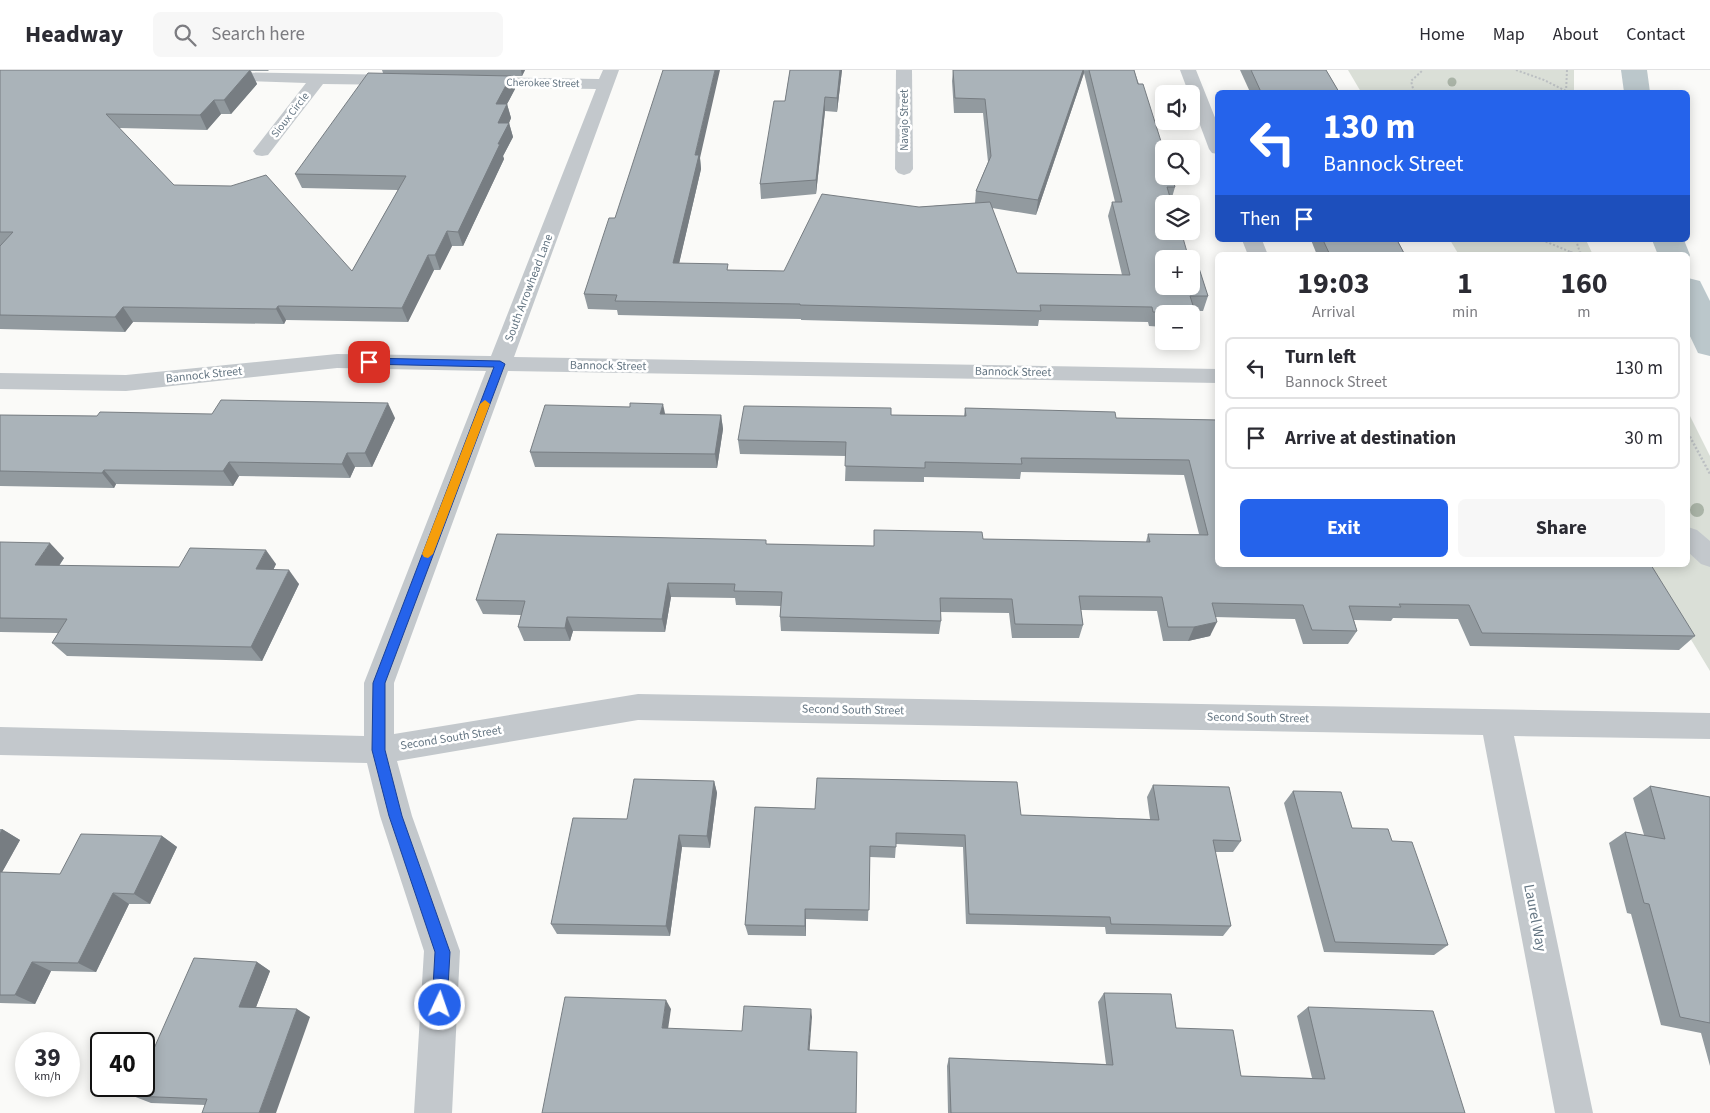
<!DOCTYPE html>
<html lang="en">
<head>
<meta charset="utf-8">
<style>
  :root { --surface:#fff; --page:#f7f7f7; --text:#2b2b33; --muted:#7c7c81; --line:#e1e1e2; --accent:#2563eb }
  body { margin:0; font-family:"Source Sans 3",sans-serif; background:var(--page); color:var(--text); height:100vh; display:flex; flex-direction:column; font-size:19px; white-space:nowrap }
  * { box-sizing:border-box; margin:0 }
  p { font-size:16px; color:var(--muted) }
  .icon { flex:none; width:28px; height:28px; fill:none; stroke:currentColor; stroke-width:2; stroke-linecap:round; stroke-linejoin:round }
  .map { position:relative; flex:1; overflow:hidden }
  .details { position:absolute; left:1215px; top:182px; width:475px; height:315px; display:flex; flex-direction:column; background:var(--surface); border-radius:8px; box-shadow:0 2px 12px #0003 }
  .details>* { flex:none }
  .top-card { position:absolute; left:1215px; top:20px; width:475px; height:152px; border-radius:8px; box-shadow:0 2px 12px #0003; background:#2563eb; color:#fff; overflow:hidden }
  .controls { position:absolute; left:1155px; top:15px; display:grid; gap:10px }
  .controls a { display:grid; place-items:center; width:45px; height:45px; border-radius:8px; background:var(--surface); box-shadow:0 2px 12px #0003; font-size:25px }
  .speed { position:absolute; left:15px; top:962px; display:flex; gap:10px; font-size:25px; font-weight:700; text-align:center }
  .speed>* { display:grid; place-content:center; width:65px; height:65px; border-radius:50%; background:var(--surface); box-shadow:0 2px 12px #0003; line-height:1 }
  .speed small { font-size:12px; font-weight:400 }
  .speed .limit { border:2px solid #111; border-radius:8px; background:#fff; color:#111 }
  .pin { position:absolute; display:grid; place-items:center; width:42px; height:42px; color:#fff; margin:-21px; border-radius:10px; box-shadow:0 2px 8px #0006 }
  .me { position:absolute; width:55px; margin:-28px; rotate:3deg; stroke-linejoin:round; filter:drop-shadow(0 0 4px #0008) }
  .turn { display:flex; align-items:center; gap:18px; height:105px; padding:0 25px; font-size:22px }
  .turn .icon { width:65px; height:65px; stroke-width:2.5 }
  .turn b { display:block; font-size:35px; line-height:42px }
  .then { display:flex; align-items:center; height:48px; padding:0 25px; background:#0003; gap:10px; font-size:19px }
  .eta { display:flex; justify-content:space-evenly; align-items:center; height:85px; text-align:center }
  .eta b { font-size:30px; font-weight:700; line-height:35px }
  .primary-button { display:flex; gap:10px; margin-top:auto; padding:10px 25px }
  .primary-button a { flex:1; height:58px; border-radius:8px; background:var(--accent); color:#fff; font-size:20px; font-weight:700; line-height:58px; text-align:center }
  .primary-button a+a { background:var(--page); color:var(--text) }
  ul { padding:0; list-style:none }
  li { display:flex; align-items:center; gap:15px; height:62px; margin:0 10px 8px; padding:0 15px; border:2px solid var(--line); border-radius:8px }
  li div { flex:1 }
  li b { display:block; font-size:19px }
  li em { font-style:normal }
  header { display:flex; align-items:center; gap:30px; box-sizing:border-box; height:70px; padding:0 25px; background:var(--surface); border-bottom:1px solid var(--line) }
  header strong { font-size:24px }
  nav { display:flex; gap:28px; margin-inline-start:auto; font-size:18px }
  .search { width:350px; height:45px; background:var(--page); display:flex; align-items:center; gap:12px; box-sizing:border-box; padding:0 18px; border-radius:8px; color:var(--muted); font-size:19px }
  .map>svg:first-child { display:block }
</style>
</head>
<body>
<header>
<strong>Headway</strong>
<div class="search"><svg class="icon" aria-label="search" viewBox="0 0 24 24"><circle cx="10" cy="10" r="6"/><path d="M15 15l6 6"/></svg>Search here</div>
<nav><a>Home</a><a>Map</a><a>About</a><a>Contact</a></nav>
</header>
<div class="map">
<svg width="1710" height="1043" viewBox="0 0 1710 1043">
  <rect width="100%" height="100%" fill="#fafaf8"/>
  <!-- green -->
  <g fill="#dadfd7">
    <polygon points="1348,0 1574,0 1574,22 1361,22"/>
    <polygon points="1450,170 1586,170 1593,185 1459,185"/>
    <polygon points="1688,342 1710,386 1710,601 1646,495 1688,495"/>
  </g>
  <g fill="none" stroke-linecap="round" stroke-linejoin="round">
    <!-- canal -->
    <g fill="#bbc7cb" fill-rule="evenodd">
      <polygon points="1621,0 1647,0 1650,22 1624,22"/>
      <polygon points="1652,170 1684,170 1690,185 1688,189 1688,185 1658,185"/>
      <polygon points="1688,208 1700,211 1710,231 1710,286 1698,283 1688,262"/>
    </g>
    <!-- path-far1 -->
    <g stroke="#bbbfc2" stroke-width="2" stroke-dasharray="2 2" stroke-linecap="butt">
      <polyline points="1516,0 1544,10 1566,21"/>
      <polyline points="1414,22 1411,11 1423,0"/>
      <polyline points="1566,22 1567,0"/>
      <polyline points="1542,170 1573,183"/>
      <polyline points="1576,170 1580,183"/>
    </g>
    <!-- path -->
    <g stroke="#bbbfc2" stroke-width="2.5" stroke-dasharray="2 2" stroke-linecap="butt">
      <polyline points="1570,182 1577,185"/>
      <polyline points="1580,182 1581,185"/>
      <polyline points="1688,363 1710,404"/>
    </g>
    <!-- minor -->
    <g fill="#c3c8cc" fill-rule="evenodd">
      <polygon points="603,0 619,0 514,287 1218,299 1218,313 508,301 394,613 394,664 638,624 1710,643 1710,669 1514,666 1593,1043 1555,1043 1483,665 638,650 397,691 412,746 460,881 452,1043 414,1043 424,881 380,746 367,693 0,685 0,657 364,666 364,613 486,301 337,298 126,321 0,319 0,303 126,305 337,284 491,286 596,19 475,17 469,16 467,12 469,8 475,7 599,9"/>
      <polygon points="896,0 912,0 913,99 910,103 904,105 898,103 895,99"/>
      <polygon points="1180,0 1196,0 1218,55 1218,84 1212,83 1209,79 1191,31 1191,24 1189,24"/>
      <polygon points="218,2 400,5 406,7 408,10 406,13 400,15 323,14 268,85 262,86 256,85 253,81 306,13 212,10 210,7 212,4"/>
      <polygon points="1242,170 1262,170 1268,185 1248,185"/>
      <polygon points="1688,457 1697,460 1710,471 1710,497 1701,494 1688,482"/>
    </g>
  </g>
  <!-- trees -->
  <g fill="#aab4a7">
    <circle cx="1452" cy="12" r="4.5"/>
    <circle cx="1697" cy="440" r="7"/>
  </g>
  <!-- wall -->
  <g fill="#929a9f" fill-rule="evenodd">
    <polygon points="0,0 269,0 268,1 251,1 257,14 231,44 221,44 207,60 119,58 174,115 352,201 398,120 302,118 295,104 383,3 382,0 525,0 522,6 511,6 515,19 507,34 511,48 509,53 513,67 503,86 504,89 463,176 452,176 440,200 434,200 408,252 286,250 284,254 133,252 125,262 0,259"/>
    <polygon points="790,0 842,0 837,42 825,41 816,124 761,129 760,114 785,31"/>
    <path d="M953,0h181l41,117 -4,14 -7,58 44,37 -5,15h-9l-3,11v-8h-27v13l-15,-1 -1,-4 -109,-2 -1,6 -237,-6v-1l-183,-4 -1,-5 -29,-1 -4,-15 31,-76 85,-60 1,11 -22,94 50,7 55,1 135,-64 56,-4 1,-12 12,-29 -5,-49h-29l-2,-32zM1084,3l31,129h-3l-4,14 14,59 -105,-2 -25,-65 44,7z"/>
    <polygon points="1240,0 1326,0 1339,22 1250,22"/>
    <polygon points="1311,170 1397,170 1405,185 1317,185"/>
    <polygon points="965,338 1116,348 1218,350 1218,495 1695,566 1679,580 1470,576 1458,549 1393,548 1391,551 1354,550 1357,561 1348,574 1303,574 1295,549 1215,547 1210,566 1188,571 1163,571 1157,541 1081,540 1083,555 1079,568 1012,568 1009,543 940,542 941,551 939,564 781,561 780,547 781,536 736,535 735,528 671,527 665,562 573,561 570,571 524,571 518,557 521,545 483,544 476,530 767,474 874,476 983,469 1146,472 1148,464 1199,464 1184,405 1021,402 1020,409 924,407 924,412 845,411 846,386 740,384 738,370 891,345 964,346"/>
    <polygon points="0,345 97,346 395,348 372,397 355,397 350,408 239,406 233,416 116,414 114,418 0,416"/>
    <polygon points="721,345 723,359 717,398 535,397 530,382"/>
    <polygon points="0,472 64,488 59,496 179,497 276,494 273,500 299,514 262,591 67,586 52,573 58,563 0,562"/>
    <polygon points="714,711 717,723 710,778 682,777 670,866 557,864 551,854 627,749"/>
    <polygon points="1153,715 1241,771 1233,782 1215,782 1231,856 1223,866 1106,864 1105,857 966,854 963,777 896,774 895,788 870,787 868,851 806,849 806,866 748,865 745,855 755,737 1150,749 1147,727"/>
    <polygon points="1650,716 1710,727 1710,996 1701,963 1661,955 1631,844 1627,843 1609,773 1625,762 1644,765 1633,728"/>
    <polygon points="1293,721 1352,758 1392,771 1448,875 1434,885 1324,882 1284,733"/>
    <polygon points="0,759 2,759 20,770 2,802 60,804 162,766 177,777 150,834 129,834 96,902 51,901 35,934 0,933"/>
    <polygon points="257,892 270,901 256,937 310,947 205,1035 151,1033 133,1026"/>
    <polygon points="1104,923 1176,958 1241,1006 1312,1008 1297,946 1308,937 1465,1043 948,1043 947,996 949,988 1106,994 1098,932"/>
  </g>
  <!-- shaded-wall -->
  <g fill="#777d82">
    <polygon points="250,0 257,14 231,44 224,30"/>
    <polygon points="521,0 525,0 522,6"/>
    <polygon points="715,0 720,0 700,88 701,99 676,207 673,193 695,85"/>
    <polygon points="840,0 842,0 837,42 837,28"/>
    <polygon points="1083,0 1084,0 1084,3 1036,145 1038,130"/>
    <polygon points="511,6 515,19 507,34 511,48 509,53 513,67 503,86 504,89 463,176 458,162 498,53 496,34"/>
    <polygon points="825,27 825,41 816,124 816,110"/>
    <polygon points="214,30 221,44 207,60 200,45"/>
    <polygon points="447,161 452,176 440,200 435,185"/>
    <polygon points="428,185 434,200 408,252 402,238"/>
    <polygon points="278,236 286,250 284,254 276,239"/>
    <polygon points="123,237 133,252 125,262 115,247"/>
    <polygon points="388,333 395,348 372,397 365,383"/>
    <polygon points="663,334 666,348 660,344"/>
    <polygon points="721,345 723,359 717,398 715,384"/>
    <polygon points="347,383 355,397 350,408 342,394"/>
    <polygon points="229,392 239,406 233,416 223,401"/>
    <polygon points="104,400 116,414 114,418 102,403"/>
    <polygon points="50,473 64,488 50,509 35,495"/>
    <polygon points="266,480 276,494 267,513 256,499"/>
    <polygon points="289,500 299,514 262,591 251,577"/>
    <polygon points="668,513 671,527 665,562 662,549"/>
    <polygon points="567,547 573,561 570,571 565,558"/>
    <polygon points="1217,552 1210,566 1188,571 1194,557"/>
    <polygon points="714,711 717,723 710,778 707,766"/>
    <polygon points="2,759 20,770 0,806 0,763"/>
    <polygon points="679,765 682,777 670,866 666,856"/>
    <polygon points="162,766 177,777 150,834 134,824"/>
    <polygon points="113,823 129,834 96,902 78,893"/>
    <polygon points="805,839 806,849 806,866 805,856"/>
    <polygon points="32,892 51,901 35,934 15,925"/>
    <polygon points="257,892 270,901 253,945 239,937"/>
    <polygon points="666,930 671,939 667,966 662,958"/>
    <polygon points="297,939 310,947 276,1043 259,1043"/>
    <polygon points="811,939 812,947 809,988 808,980"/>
  </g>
  <!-- building -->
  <g fill="#aab3b9" stroke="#777d82">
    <polygon points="0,0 250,0 224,30 214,30 200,45 106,44 174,115 231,116 266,105 352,201 406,106 295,104 368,3 511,6 496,34 507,34 498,53 509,53 498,74 500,74 458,162 447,161 435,185 428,185 402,238 278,236 276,239 123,237 115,247 0,245 0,176 13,162 0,162"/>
    <polygon points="663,0 715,0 695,85 699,85 673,193 728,194 727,200 784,201 822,124 919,137 990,132 1017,203 1130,205 1112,132 1122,132 1089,0 1134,0 1138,14 1143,14 1164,81 1164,106 1172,106 1175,117 1167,117 1172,134 1164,134 1164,161 1181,161 1189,189 1164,189 1164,216 1191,216 1191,192 1197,192 1208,226 1190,226 1195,242 1153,242 1152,237 1040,235 1041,241 800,235 800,234 615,231 617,225 584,224 609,148 615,148"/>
    <polygon points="790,0 840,0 837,28 825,27 816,110 760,114 774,31 785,31"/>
    <polygon points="953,0 1083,0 1038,130 976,121 991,86 985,29 955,28"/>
    <polygon points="1251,0 1326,0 1339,22 1261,22"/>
    <polygon points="1323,170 1397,170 1405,185 1330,185"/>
    <polygon points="221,330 388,333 365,383 347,383 342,394 229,392 223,401 104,400 102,403 0,401 0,345 97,346 100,342 212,344"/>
    <polygon points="630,333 663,334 660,344 721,345 715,384 530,382 545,335 630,337"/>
    <polygon points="744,336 891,338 891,345 966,346 965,338 1115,342 1116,348 1218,350 1218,495 1651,495 1695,566 1482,563 1469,535 1399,534 1401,537 1349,536 1357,561 1312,560 1303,535 1212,533 1217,552 1194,557 1168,557 1162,527 1079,526 1083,555 1015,554 1012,529 940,528 941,551 780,547 782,522 734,521 735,514 668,513 662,549 567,547 565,558 518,557 525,531 476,530 497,464 766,470 766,474 874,476 874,460 982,462 983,469 1150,472 1148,464 1208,465 1189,390 1021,388 1022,394 925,392 925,398 845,396 846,372 738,370"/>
    <polygon points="0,472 50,473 35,495 179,497 190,478 266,480 256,499 289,500 251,577 52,573 67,549 0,548"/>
    <polygon points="817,708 1017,712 1021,745 1159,750 1153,715 1229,717 1241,771 1213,770 1231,856 1111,854 1110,847 969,844 965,765 896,763 896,777 870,776 869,840 805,839 805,856 745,855 755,737 815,739"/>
    <polygon points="634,709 714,711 707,766 679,765 666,856 551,854 573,748 627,749"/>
    <polygon points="1650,716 1710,727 1710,953 1680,947 1649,834 1644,833 1625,762 1665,769"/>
    <polygon points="1293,721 1341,722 1352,758 1388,759 1392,771 1412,772 1448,875 1335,872"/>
    <polygon points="81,764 162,766 134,824 113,823 78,893 32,892 15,925 0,925 0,802 60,804"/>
    <polygon points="194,888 257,892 239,937 297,939 259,1043 202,1043 207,1029 133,1026 137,1016 144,1016 144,1001"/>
    <polygon points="1104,923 1171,924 1176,958 1233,960 1241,1006 1325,1009 1308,937 1433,941 1465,1043 951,1043 949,988 1113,995"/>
    <polygon points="565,927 666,930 662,958 742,961 744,936 811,939 808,980 857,982 856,1043 542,1043"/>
  </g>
  <!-- route -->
  <polygon fill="#2563eb" stroke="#184099" points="369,288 500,291 505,294 385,613 385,680 402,746 450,882 447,935 445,941 440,943 434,941 432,935 435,882 389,746 372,680 373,613 494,297 366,294 366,289"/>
  <!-- slow -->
  <polygon fill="#f59e0b" points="485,330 490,334 433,484 428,488 424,487 422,484 480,334"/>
  <g text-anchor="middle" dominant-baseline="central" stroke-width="5" stroke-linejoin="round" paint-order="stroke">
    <!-- far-street labels -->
    <g font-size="11" fill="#657683" stroke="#fff">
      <text transform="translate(543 13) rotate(1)">Cherokee Street</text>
      <text transform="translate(290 45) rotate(-52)">Sioux Circle</text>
      <text transform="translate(904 50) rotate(-90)">Navajo Street</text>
    </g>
    <!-- street labels -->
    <g font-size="12" fill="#657683" stroke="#fff">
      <text transform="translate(529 218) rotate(-69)">South Arrowhead Lane</text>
      <text transform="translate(608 296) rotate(1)">Bannock Street</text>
      <text transform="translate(1013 302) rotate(1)">Bannock Street</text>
      <text transform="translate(204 305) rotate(-6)">Bannock Street</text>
      <text transform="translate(853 640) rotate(1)">Second South Street</text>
      <text transform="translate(1258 648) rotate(1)">Second South Street</text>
      <text transform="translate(451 668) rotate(-9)">Second South Street</text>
    </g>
    <!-- near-street labels -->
    <g font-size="15" fill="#657683" stroke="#fff">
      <text transform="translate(1535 848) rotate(79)">Laurel Way</text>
    </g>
  </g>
</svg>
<div class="controls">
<a><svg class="icon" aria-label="sound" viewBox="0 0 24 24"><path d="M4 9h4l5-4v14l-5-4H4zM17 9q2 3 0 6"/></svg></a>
<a><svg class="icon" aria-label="search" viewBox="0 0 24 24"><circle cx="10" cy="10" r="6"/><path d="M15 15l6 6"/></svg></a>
<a><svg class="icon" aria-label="layers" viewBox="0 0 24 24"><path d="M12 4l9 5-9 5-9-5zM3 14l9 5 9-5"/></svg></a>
<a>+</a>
<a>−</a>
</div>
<div class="speed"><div>39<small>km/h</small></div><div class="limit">40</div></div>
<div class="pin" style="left:369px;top:292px;background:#d93025"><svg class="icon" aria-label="arrive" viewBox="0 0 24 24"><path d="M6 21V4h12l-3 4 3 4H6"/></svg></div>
<svg class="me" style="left:440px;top:935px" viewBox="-20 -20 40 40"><circle r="17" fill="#2563eb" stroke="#fff" stroke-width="3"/><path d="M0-11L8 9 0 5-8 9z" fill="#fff"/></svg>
<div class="top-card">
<div class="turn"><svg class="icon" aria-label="left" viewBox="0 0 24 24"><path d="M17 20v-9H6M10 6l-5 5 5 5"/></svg><div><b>130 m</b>Bannock Street</div></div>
<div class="then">Then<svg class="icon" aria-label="arrive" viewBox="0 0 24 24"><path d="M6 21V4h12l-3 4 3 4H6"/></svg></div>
</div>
<section class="details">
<div class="eta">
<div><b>19:03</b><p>Arrival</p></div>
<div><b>1</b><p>min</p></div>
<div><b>160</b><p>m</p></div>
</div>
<ul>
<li><svg class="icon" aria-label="left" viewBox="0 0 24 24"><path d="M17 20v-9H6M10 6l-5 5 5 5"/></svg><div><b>Turn left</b><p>Bannock Street</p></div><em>130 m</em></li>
<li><svg class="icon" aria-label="arrive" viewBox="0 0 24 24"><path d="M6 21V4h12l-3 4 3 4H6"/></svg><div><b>Arrive at destination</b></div><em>30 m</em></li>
</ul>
<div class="primary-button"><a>Exit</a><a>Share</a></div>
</section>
</div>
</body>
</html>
